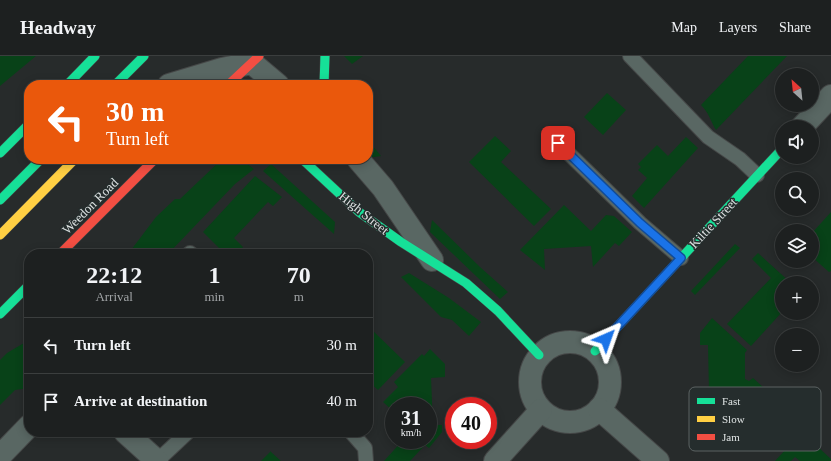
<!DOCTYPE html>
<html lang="en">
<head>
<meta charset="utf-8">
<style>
  :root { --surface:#1d2020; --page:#252829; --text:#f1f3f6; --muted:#a0a3a5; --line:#3b3e3e }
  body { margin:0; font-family:Georgia,serif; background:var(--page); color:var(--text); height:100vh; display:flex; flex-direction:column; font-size:15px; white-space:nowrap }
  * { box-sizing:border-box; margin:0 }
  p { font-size:13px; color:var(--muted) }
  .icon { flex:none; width:22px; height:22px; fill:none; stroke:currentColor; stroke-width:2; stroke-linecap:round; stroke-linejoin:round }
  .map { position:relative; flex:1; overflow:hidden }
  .side { position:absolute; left:24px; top:193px; width:349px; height:188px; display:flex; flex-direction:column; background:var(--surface); border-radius:16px; box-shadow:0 2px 10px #0003,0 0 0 1px var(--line) }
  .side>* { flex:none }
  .hud { position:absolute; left:24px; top:24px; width:349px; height:84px; border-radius:16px; box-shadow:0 2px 10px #0003,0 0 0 1px var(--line); background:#ea580c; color:#fff; overflow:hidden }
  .needle { width:26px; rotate:333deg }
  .fabs { position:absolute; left:775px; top:12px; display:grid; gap:8px }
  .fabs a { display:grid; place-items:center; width:44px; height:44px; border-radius:50%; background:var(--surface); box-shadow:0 2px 10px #0003,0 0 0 1px var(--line); font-size:20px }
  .speed { position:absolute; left:385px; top:341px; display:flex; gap:8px; font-size:20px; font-weight:700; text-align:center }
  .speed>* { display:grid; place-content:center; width:52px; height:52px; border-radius:50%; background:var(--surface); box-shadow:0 2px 10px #0003,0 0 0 1px var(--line); line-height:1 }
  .speed small { font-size:10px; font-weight:400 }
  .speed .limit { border:6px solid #d22; background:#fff; color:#111 }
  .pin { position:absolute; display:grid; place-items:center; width:34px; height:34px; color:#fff; margin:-17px; border-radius:8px; box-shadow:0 2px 6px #0006 }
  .me { position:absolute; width:44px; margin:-22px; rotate:43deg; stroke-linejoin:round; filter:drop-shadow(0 0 3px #0008) }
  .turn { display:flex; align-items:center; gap:14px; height:84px; padding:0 16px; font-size:18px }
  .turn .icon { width:52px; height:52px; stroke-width:2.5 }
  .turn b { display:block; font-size:28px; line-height:34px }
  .eta { display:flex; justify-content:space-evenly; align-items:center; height:68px; text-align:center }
  .eta b { font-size:24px; font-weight:700; line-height:28px }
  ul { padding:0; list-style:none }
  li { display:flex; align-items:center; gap:12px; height:56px; padding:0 16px; border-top:1px solid var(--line) }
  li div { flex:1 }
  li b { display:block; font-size:15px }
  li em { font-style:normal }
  header { display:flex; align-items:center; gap:24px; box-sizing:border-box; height:56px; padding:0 20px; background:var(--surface); border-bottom:1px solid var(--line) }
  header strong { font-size:19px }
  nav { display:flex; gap:22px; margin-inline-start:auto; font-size:14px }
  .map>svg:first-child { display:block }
</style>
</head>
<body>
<header>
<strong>Headway</strong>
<nav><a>Map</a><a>Layers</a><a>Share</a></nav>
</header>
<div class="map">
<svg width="831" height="405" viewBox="0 0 831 405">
  <rect width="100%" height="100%" fill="#272b2b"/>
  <!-- green -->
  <g fill="#084218">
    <polygon points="0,0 36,0 0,30"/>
    <polygon points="344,0 363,0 352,8"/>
    <path d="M748,0h39l-71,74c-6,-10 -7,-17 -15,-25z"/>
    <polygon points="607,37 626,54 603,79 584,61"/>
    <polygon points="495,80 511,95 501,106 551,153 534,170 469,106"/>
    <polygon points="686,81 698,92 644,152 632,140 647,122 638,114 641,111 638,108 657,89 668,100"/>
    <polygon points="368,84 381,100 368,102"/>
    <polygon points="241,103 254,113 235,128 168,198 128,198 156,161 175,143 180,143 221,104"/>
    <polygon points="271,108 335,166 334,178 263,115"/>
    <polygon points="255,120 282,141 273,150 268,146 234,182 243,191 237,198 225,198 203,176"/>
    <polygon points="564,149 591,175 606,159 614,160 632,176 619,190 615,187 593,211 591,190 544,193 545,214 520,194"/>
    <polygon points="831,156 831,215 829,216 812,201 812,177"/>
    <polygon points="432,164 480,211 508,236 500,243 430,176"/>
    <polygon points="735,188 740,192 695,239 691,235"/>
    <polygon points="758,197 791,227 782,227 782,256 751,290 727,268 771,222 752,203"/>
    <polygon points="409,217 449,242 481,266 469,280 452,264 441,261 401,221"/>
    <polygon points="712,262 747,294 745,297 745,323 749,325 753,322 811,375 806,380 831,403 831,405 800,405 795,401 791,405 775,405 787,392 737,346 705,381 697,375 713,356 702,345 703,336 709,335 708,289 700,289 700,277"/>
    <polygon points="368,270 405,306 378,334 368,325"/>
    <polygon points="29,284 29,332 15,334 0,349 0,304 7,297"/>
    <polygon points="430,293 445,308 445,321 431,322 433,369 442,369 442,376 429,392 425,389 410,405 384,405 403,384 428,384 428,350 394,350 394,356 383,346 398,331 394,326 422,298 424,300"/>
    <polygon points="271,395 271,396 281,405 261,405"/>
  </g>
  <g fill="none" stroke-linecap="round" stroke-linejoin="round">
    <defs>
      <g id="lane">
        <polyline points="630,0 708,81 740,103 757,119"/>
        <polyline points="558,87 640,167 681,202"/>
        <polyline points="189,198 190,197"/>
        <polyline points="351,376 365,392 366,405"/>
        <polyline points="157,405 188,376"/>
      </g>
      <g id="street">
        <polyline points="169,29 222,13 252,7 278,29"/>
        <polyline points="802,71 831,40"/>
        <polyline points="358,103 383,132 432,204"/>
        <circle cx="570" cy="326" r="40"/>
        <polyline points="599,353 658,405"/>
        <polyline points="125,376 157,405"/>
        <polyline points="0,400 29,370"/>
        <polyline points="495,405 541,354"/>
      </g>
      <g id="fast">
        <polyline points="67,29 95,0"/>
        <polyline points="115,29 144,0"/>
        <polyline points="324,29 325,0"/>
        <polyline points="0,97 29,68"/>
        <polyline points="302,103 359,156 401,186 466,227 498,255 539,299"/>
        <polyline points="0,144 41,103"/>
        <polyline points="0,258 29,229"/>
        <polyline points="595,295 782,93"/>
      </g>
      <polyline id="slow" points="0,179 75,103"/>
      <g id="jam">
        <polyline points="228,29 259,0"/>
        <polyline points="60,198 155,103"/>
      </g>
    </defs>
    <!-- lane casing -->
    <use href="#lane" stroke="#454747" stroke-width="16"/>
    <!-- street casing -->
    <use href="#street" stroke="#454747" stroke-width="24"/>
    <!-- fast casing -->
    <use href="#fast" stroke="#454747" stroke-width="10"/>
    <!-- slow casing -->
    <use href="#slow" stroke="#454747" stroke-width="10"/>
    <!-- jam casing -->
    <use href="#jam" stroke="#454747" stroke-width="10"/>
    <!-- lane -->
    <use href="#lane" stroke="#596763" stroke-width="14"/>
    <!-- street -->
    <use href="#street" stroke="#596763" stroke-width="22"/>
    <!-- fast -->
    <use href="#fast" stroke="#16e098" stroke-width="9"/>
    <!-- slow -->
    <use href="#slow" stroke="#ffcf43" stroke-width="9"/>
    <!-- jam -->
    <use href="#jam" stroke="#f24e42" stroke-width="9"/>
  </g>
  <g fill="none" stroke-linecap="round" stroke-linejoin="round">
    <defs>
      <polyline id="route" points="558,87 640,167 681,202 606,283"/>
    </defs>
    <!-- route casing -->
    <use href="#route" stroke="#114b97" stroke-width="10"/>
    <!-- route -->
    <use href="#route" stroke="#1a73e8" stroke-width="7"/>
  </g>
  <g text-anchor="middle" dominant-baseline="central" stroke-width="3" stroke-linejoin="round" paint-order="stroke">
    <!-- street labels -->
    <g font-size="13" fill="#dde2e2" stroke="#252d2d">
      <text transform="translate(90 150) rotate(-45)">Weedon Road</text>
      <text transform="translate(364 157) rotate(39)">High Street</text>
      <text transform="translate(713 167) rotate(-47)">Kiltie Street</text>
    </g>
  </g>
  <!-- legend -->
  <rect x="689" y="331" width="132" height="64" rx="6" fill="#252d2d" stroke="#5c6363" stroke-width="1"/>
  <rect x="697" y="342" width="18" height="6" fill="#16e098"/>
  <rect x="697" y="360" width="18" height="6" fill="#ffcf43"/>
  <rect x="697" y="378" width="18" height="6" fill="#f24e42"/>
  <g font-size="11" fill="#dde2e2">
    <text x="722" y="349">Fast</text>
    <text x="722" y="367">Slow</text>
    <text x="722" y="385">Jam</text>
  </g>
</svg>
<div class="fabs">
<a><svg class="needle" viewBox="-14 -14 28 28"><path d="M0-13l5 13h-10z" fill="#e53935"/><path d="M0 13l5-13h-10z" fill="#a0a3a5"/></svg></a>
<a><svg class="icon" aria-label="sound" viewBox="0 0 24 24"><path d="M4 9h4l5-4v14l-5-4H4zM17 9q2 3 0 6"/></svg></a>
<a><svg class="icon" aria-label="search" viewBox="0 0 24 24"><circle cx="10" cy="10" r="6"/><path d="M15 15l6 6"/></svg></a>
<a><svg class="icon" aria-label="layers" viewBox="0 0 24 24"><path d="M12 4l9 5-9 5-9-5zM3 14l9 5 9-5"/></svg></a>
<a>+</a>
<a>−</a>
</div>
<div class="speed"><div>31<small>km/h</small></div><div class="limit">40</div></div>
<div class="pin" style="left:558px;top:87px;background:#d93025"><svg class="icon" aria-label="arrive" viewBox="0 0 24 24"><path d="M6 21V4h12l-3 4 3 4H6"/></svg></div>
<svg class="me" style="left:606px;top:283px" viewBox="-20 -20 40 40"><path d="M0-17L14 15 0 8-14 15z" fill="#1a73e8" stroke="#fff" stroke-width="4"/></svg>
<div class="hud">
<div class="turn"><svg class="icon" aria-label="left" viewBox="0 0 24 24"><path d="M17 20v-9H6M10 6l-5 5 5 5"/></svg><div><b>30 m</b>Turn left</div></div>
</div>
<section class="side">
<div class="eta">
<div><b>22:12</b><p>Arrival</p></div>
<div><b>1</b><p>min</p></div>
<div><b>70</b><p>m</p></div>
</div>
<ul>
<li><svg class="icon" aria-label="left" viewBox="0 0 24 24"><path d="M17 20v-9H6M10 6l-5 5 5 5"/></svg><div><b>Turn left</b></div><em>30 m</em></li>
<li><svg class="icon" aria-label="arrive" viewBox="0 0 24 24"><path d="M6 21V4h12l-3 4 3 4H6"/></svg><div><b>Arrive at destination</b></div><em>40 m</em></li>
</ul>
</section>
</div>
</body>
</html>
